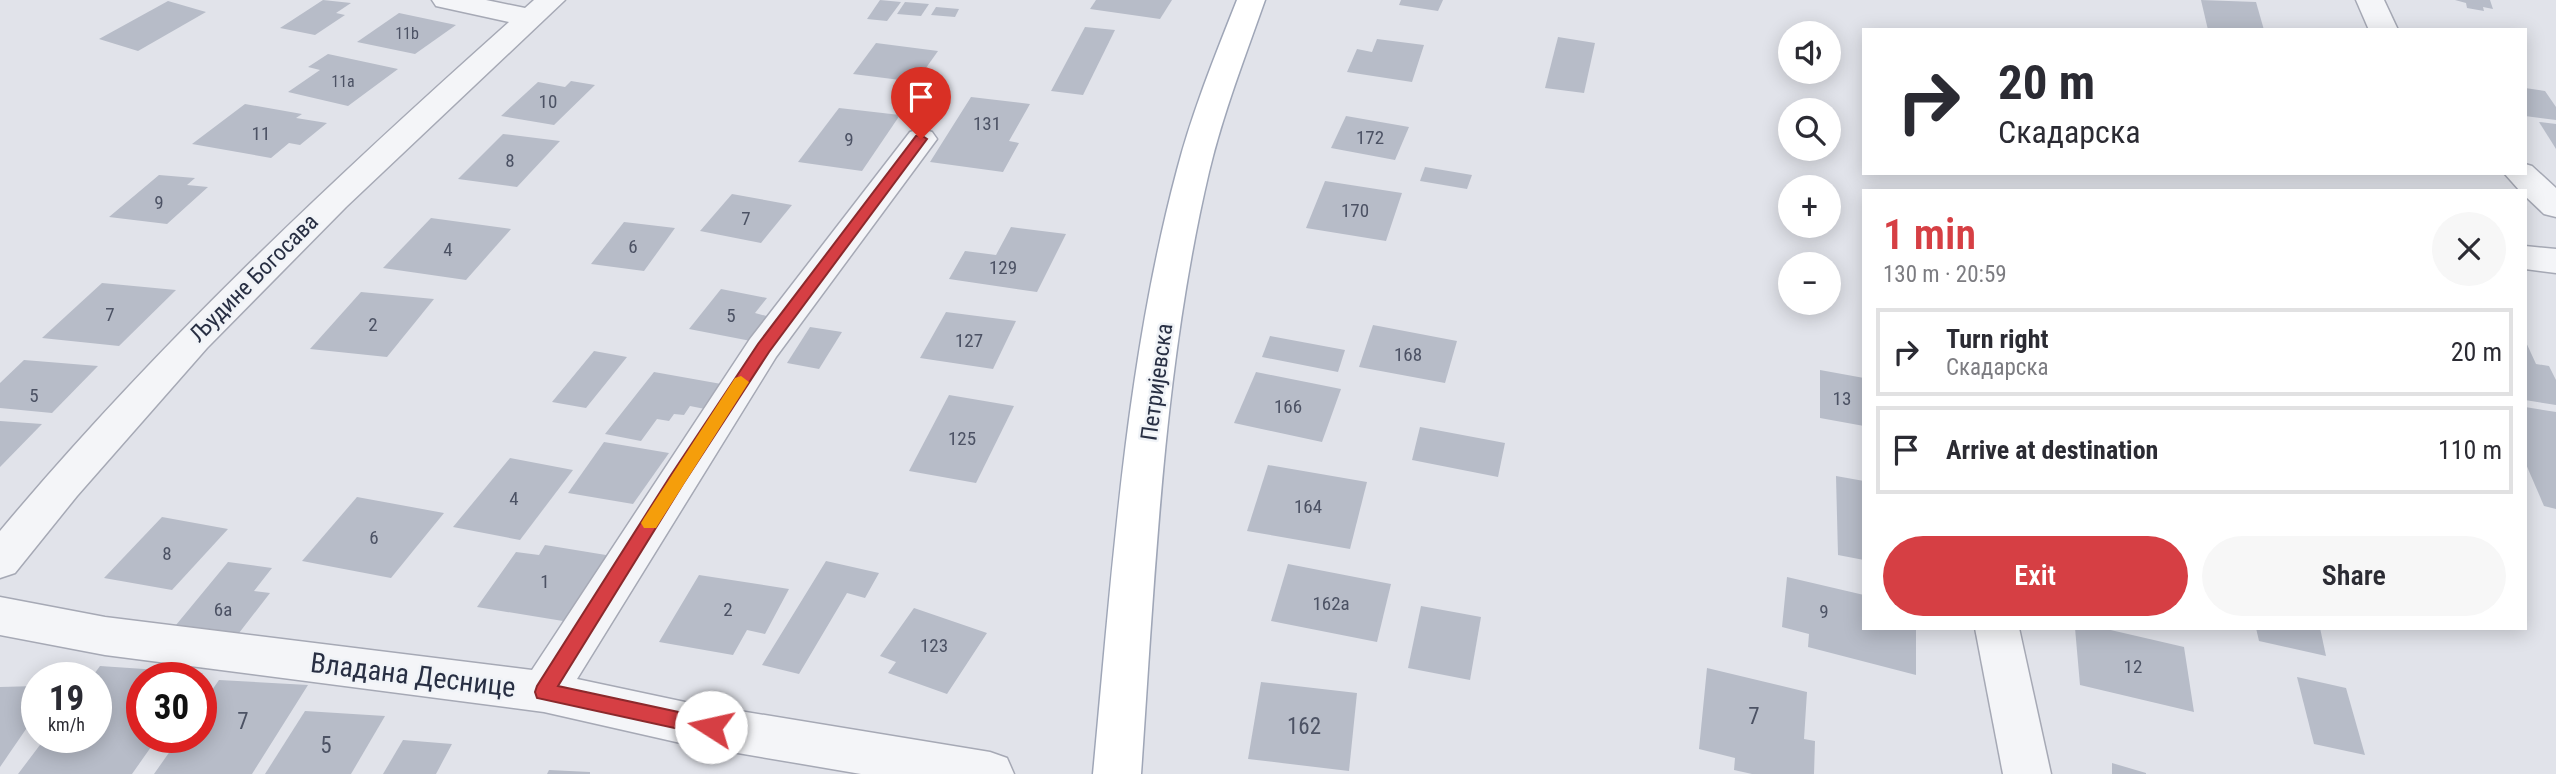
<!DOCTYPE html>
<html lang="en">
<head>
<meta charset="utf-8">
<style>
  :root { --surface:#fff; --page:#f7f7f7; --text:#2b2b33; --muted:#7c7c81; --line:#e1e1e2; --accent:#d63f44 }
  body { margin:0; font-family:"Roboto Condensed",sans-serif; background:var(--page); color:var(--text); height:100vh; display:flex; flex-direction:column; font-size:26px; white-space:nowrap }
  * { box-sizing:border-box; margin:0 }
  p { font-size:23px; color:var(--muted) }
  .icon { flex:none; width:38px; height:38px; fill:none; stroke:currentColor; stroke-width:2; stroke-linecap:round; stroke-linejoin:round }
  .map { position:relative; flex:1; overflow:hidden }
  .panel { position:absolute; left:1862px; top:189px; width:665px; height:441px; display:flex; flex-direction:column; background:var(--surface); border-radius:0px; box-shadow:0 4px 18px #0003 }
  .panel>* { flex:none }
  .top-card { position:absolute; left:1862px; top:28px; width:665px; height:147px; border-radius:0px; box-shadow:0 4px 18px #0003; background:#fff; color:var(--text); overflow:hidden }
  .fabs { position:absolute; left:1778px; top:21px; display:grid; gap:14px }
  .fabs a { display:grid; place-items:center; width:63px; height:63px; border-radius:50%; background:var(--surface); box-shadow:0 4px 18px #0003; font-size:35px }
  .speed { position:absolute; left:21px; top:662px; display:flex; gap:14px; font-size:35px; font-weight:700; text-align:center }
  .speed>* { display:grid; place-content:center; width:91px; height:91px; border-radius:50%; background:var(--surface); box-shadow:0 4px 18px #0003; line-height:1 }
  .speed small { font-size:18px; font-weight:400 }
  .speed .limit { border:10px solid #d22; background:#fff; color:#111 }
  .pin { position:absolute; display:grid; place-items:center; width:60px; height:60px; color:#fff; margin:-72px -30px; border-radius:50% 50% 50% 0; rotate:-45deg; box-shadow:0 0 7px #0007 }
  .pin .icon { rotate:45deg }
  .me { position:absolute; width:77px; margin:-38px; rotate:280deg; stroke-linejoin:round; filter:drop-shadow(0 0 5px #0008) }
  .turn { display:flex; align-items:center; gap:24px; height:147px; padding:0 21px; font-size:32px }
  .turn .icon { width:91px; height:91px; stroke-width:2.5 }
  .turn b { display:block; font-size:49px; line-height:60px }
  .round { display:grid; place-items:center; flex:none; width:74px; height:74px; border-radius:37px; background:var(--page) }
  .head { display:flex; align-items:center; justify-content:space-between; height:119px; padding:0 21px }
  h1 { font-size:42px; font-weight:600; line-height:52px; color:var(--accent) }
  .action { display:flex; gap:14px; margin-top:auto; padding:14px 21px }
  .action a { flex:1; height:80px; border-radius:42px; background:var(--accent); color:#fff; font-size:28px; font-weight:600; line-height:80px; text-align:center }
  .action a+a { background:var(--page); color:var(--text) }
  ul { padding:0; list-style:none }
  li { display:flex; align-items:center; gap:21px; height:88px; margin:0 14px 10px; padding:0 7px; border:4px solid var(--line); border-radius:0px }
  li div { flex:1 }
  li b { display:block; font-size:26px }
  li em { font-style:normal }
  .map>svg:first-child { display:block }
</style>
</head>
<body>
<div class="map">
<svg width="2556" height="774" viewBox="0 0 2556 774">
  <rect width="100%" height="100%" fill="#e1e3ea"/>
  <!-- building -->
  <g fill="#b7bcc8">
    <polygon points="323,0 351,3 336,13 345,15 315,35 280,28"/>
    <polygon points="880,0 901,2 887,21 867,19"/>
    <polygon points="1096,0 1172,0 1160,19 1090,9"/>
    <polygon points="1401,0 1443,0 1438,11 1399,5"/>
    <polygon points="2201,0 2256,2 2264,30 2208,30"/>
    <polygon points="2455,0 2490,0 2493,9 2483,7 2484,11 2467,8 2466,3"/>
    <polygon points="168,1 206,12 138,51 99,39"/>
    <polygon points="905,2 929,4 921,16 897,14"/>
    <polygon points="936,7 959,9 955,17 931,15"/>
    <polygon points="399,13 456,25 415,54 357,42"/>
    <polygon points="1085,27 1115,30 1083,95 1051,91"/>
    <polygon points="1558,37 1595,43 1584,93 1545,88"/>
    <polygon points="1377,39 1424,45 1412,82 1347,72 1357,49 1372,52"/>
    <polygon points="876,43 938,51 916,82 853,74"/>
    <polygon points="328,54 398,69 348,106 288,92 320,70 308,67"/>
    <polygon points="571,81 595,85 554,125 501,116 538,82 565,87"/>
    <polygon points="2525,88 2545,91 2556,107 2556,120 2525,116"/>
    <polygon points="971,97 1030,104 1009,141 1019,143 1003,172 930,162"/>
    <polygon points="245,104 302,114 296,118 327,123 300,145 289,143 271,158 192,144"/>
    <polygon points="839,108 900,115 862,171 798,162"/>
    <polygon points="1346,116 1409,127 1395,160 1331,148"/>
    <polygon points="2539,122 2556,124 2556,149"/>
    <polygon points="503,134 560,141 517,187 458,179"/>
    <polygon points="1425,167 1472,175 1467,189 1420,181"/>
    <polygon points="159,175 195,178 187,185 208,187 167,224 109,217"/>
    <polygon points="1325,181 1402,193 1386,241 1306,228"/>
    <polygon points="732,194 792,205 761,243 700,231"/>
    <polygon points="431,218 511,229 466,280 383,268"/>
    <polygon points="624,222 675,228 644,271 591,264"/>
    <polygon points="1011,227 1066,234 1037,292 949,279 965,251 996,255"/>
    <polygon points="102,283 176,290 119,346 42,338"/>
    <polygon points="721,289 767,298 755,313 770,317 751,341 689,329"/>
    <polygon points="361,292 434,299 387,357 310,349"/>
    <polygon points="946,312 1016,321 993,369 920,358"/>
    <polygon points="1373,325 1457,341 1445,383 1359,367"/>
    <polygon points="810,327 842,332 819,369 787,363"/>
    <polygon points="1270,336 1345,350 1338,372 1262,357"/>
    <polygon points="2525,340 2536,364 2549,366 2556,380 2556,405 2525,400"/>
    <polygon points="594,351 627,357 586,408 552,402"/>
    <polygon points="24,360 98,366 52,413 0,408 0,383"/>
    <polygon points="1820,370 1864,378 1864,426 1820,418"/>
    <polygon points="654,372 727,385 710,410 690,406 684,415 674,414 669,421 657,419 641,441 605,434"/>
    <polygon points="1256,372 1341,389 1322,442 1234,423"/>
    <polygon points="949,395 1014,406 976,483 909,471"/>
    <polygon points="2525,407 2556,412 2556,509 2544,506 2525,462"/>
    <polygon points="0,421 42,424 0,467"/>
    <polygon points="1420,427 1505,443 1498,477 1412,460"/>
    <polygon points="604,442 669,453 633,504 568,493"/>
    <polygon points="510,458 573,470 520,540 453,527"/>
    <polygon points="1268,465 1367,482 1350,549 1247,531"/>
    <polygon points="1836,476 1864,481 1864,560 1838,555"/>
    <polygon points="357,497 444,513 391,578 302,561"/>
    <polygon points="162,517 228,529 172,590 104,578"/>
    <polygon points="545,545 612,556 569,622 477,607 516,552 539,555"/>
    <polygon points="826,561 879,573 865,598 847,593 799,674 762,665"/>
    <polygon points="228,562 272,568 254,591 270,593 239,633 176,625"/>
    <polygon points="1288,564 1391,584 1377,642 1271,621"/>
    <polygon points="699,575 789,589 765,634 747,630 733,655 659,642"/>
    <polygon points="1787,577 1864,595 1864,628 1916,628 1916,675 1808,647 1809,634 1782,627"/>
    <polygon points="1421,606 1481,617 1470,680 1408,668"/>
    <polygon points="914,608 987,633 947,694 888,673 896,662 880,656"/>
    <polygon points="2075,628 2102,628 2184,647 2194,712 2080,685"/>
    <polygon points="2256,628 2320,628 2326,656 2259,641"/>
    <polygon points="100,666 203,673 200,677 142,677 142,737 158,737 132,774 18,774 46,737 96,737 96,677 92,677"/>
    <polygon points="1707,668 1807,692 1804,739 1815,741 1814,774 1752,774 1734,770 1735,758 1699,749"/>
    <polygon points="2297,677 2346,688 2365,755 2314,744"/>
    <polygon points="219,680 308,685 252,774 154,774 180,737 201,737 201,706"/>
    <polygon points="1261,682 1357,693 1349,771 1248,759"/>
    <polygon points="37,686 37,713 0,767 0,687"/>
    <polygon points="305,711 385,716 351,774 265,774"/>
    <polygon points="403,740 452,744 436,774 383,774"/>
    <polygon points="2112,763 2146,773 2146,774 2112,774"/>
    <polygon points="549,770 590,772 590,774 547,774"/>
  </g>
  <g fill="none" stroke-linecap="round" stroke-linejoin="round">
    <defs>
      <g id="minor">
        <path d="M432,0h54l39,8 9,-8h31l-219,207 -139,141 -130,148 -62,77 -15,5v-47c155,-185 330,-349 509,-509l-73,-16z"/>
        <polygon points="2356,0 2384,0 2398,30 2369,30"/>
        <polygon points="921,129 932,132 937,139 776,357 577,679 685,702 990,752 1007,758 1014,774 861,774 685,744 544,712 105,655 0,635 0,597 105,617 532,670 750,339 910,132"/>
        <polygon points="2525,164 2532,166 2556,188 2556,217 2544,214 2525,196 2525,191 2520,191 2504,173 2525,173"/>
        <polygon points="2525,246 2556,249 2556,273 2525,269"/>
        <polygon points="1975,628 2019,628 2051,774 2003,774"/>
      </g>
      <path id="major" d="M1237,0h28c-20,57 -42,113 -56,172 -46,196 -54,402 -68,602h-48c19,-200 32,-409 84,-604 15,-58 38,-114 60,-170z"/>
    </defs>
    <!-- minor casing -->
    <use href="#minor" stroke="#a6a9b5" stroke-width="3"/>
    <!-- major casing -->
    <use href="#major" stroke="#9fa6b7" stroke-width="3"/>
    <!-- minor -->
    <use href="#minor" fill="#f4f5f8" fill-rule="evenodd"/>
    <!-- major -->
    <use href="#major" fill="#fff" fill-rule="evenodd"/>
  </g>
  <!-- route -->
  <polygon fill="#d63f44" stroke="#8b292c" stroke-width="2" points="921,135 927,139 769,352 683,484 558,686 711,719 718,721 721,727 718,734 711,736 537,698 535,692 537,686 671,475 758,344 916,136"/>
  <!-- slow -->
  <polygon fill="#f59e0b" points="741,376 749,382 656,528 644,528 641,523 644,518 735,378"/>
  <g text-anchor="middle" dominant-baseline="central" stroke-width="5" stroke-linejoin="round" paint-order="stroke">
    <!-- far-number labels -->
    <g font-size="16" fill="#4c5264">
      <text x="407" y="33">11b</text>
      <text x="343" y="81">11a</text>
    </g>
    <!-- number labels -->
    <g font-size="19" fill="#4c5264">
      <text x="548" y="101">10</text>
      <text x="987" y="123">131</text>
      <text x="261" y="133">11</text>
      <text x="1370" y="137">172</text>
      <text x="849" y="139">9</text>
      <text x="510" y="160">8</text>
      <text x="159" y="202">9</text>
      <text x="1355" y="210">170</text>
      <text x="746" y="218">7</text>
      <text x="633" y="246">6</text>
      <text x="448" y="249">4</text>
      <text x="1003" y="267">129</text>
      <text x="110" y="314">7</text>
      <text x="731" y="315">5</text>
      <text x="373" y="324">2</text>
      <text x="969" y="340">127</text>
      <text x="1408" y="354">168</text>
      <text x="34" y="395">5</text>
      <text x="1842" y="398">13</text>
      <text x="1288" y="406">166</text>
      <text x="962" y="438">125</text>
      <text x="514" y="498">4</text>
      <text x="1308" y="506">164</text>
      <text x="374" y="537">6</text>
      <text x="167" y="553">8</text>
      <text x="545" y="581">1</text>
      <text x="1331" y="603">162a</text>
      <text x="223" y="609">6a</text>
      <text x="728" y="609">2</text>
      <text x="1824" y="611">9</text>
      <text x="934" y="645">123</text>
      <text x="2133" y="666">12</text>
    </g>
    <!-- street labels -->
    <g font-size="23" fill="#282f43" stroke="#f0f3f7">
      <text transform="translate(254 278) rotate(-45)">Људине Богосава</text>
      <text transform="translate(1157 382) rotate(-82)">Петријевска</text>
    </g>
    <!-- near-number labels -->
    <g font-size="23" fill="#4c5264">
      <text x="1754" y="716">7</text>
      <text x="243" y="721">7</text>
      <text x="1304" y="726">162</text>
      <text x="326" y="745">5</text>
    </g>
    <!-- near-street labels -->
    <g font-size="28" fill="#282f43" stroke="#f0f3f7">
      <text transform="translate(413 675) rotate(7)">Владана Деснице</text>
    </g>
  </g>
</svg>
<div class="fabs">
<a><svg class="icon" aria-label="sound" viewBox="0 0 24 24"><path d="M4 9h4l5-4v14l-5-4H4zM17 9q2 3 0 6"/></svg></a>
<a><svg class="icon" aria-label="search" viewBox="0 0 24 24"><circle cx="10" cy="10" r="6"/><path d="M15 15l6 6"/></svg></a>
<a>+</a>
<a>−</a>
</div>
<div class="speed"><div>19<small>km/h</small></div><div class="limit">30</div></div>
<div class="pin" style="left:921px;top:139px;background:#d93025"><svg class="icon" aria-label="arrive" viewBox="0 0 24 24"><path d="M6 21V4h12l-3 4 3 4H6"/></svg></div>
<svg class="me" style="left:711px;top:727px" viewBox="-20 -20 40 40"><circle r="19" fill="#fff"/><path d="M0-13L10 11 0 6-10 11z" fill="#d63f44"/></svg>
<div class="top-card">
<div class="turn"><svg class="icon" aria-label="right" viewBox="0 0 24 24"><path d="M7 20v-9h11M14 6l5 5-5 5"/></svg><div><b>20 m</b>Скадарска</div></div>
</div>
<section class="panel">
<div class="head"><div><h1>1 min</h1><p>130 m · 20:59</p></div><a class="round"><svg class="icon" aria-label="close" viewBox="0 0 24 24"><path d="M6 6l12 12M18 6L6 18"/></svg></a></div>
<ul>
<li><svg class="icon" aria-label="right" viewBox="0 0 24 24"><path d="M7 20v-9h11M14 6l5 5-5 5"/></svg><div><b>Turn right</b><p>Скадарска</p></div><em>20 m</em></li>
<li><svg class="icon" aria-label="arrive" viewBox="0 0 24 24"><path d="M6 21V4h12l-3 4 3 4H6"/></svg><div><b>Arrive at destination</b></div><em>110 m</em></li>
</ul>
<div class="action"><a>Exit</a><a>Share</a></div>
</section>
</div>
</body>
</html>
